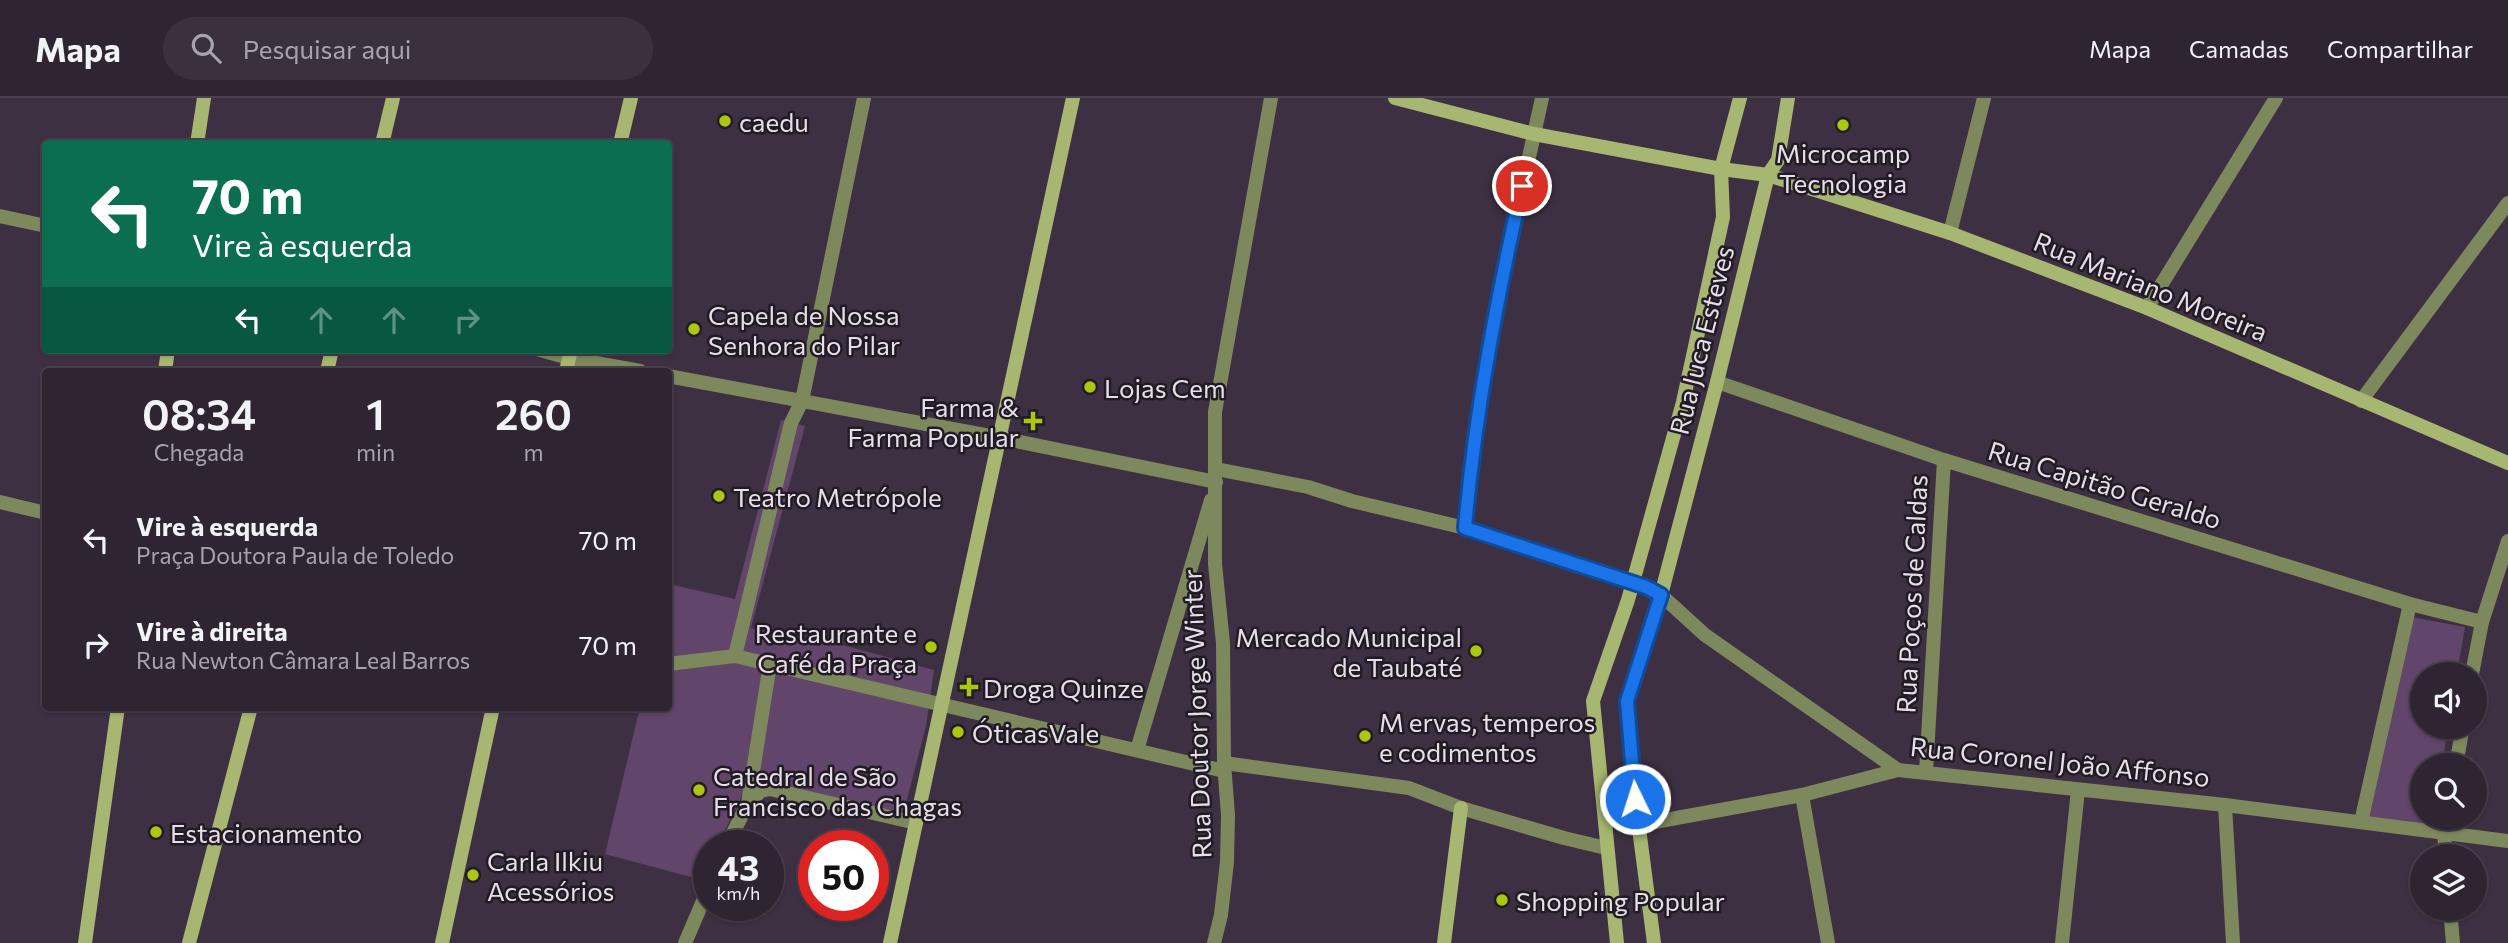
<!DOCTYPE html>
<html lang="pt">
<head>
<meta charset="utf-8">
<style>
  :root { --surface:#2e2432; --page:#3a303e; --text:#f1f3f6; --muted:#a7a4ac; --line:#49414d }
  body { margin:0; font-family:Commissioner,sans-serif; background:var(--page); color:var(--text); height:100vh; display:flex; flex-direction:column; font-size:26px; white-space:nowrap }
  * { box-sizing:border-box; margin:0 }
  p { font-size:23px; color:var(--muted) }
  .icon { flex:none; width:38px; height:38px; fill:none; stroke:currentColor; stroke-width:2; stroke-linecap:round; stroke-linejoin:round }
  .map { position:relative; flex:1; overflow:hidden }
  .details { position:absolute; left:42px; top:270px; width:630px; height:343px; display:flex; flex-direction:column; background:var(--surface); border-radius:7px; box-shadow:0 2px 5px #0004,0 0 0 2px var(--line) }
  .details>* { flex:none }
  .hud { position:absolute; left:42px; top:42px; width:630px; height:214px; border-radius:7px; box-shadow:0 2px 5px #0004,0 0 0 2px var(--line); background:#0b6e4f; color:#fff; overflow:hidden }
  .controls { position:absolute; left:2410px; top:564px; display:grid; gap:14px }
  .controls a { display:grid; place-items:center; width:77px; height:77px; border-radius:50%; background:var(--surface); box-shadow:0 2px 5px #0004,0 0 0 2px var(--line); font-size:35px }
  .speed { position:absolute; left:693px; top:732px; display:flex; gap:14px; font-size:35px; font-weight:700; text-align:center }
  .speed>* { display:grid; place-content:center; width:91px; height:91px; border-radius:50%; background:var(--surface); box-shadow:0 2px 5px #0004,0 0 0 2px var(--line); line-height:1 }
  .speed small { font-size:18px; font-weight:400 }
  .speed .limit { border:10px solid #d22; background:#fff; color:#111 }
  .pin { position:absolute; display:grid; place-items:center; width:60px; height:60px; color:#fff; margin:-30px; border:4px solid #fff; border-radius:50%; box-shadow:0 2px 7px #0007 }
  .me { position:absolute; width:77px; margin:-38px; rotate:356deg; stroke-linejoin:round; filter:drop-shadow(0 0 5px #0008) }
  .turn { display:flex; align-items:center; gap:24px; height:147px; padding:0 35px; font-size:32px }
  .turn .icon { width:91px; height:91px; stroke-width:2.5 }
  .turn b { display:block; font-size:49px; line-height:60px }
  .lanes { display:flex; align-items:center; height:66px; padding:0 35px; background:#0003; justify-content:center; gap:35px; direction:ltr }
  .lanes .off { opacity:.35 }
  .eta { display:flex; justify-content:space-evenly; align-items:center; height:119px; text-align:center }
  .eta b { font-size:42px; font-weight:600; line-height:49px }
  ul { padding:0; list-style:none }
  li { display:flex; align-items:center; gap:21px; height:105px; padding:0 35px }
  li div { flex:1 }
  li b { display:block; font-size:26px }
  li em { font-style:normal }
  header { display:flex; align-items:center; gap:42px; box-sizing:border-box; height:98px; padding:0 35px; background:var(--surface); border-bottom:2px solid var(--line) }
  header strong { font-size:33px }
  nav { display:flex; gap:38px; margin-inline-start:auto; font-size:24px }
  .search { width:490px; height:63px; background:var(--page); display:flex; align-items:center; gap:18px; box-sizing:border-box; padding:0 24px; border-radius:38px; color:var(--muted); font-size:26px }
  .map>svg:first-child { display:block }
</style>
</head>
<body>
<header>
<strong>Mapa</strong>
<div class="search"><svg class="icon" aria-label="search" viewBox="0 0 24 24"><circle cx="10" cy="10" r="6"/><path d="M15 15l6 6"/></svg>Pesquisar aqui</div>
<nav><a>Mapa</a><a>Camadas</a><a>Compartilhar</a></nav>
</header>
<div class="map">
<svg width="2508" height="845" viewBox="0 0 2508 845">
  <rect width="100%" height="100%" fill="#3e3043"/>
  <!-- green -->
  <g fill="#61456a">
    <polygon points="781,322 805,328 751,530 850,549 934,572 926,628 903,717 744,693 718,747 709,747 709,768 702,782 605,756 640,609 668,609 669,486 735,501"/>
    <polygon points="2411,519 2465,529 2457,576 2422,576 2422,628 2448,628 2442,667 2422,667 2422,719 2433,719 2431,728 2367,722"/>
  </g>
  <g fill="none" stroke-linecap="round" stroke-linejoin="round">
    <!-- street -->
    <g stroke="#7e885d" stroke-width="14">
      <polyline points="0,118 46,128"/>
      <polyline points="1950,135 1984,0"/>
      <polyline points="2147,210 2276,0"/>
      <polyline points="540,252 569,260 640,273"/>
      <polyline points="668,278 1001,340 1216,384"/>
      <polyline points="1717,284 1944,362 2410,506 2482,524"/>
      <polyline points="2361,303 2508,105"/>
      <polyline points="1216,371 1308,389 1352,403 1465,430 1646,490 1661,497 1705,537 1898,672 2225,707 2508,743"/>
      <polyline points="0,404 46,415"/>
      <polyline points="1465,430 1470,370 1489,241 1542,0"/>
      <polyline points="735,558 791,325 802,303 864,0"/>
      <polyline points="668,566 735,558 1224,673"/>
      <polyline points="2472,576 2482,524 2508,443"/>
      <polyline points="1137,652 1211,402"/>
      <polyline points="1224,665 1409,690 1461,710 1564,740 1606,750"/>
      <polyline points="2456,667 2463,628"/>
      <polyline points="1926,674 1944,362"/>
      <polyline points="1802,697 1828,845"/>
      <polyline points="748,705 761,693 770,691 916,725"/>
      <polyline points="2225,707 2233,845"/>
      <polyline points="2361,724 2410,506"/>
      <polyline points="1638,727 1802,697 1898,672"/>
      <polyline points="727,747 748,705 770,566"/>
      <polyline points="2446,758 2444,734 2446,719"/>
      <polyline points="2450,810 2453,845"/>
      <polyline points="685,845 709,789"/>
      <polyline points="1214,845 1221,817 1227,764 1228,717 1224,665 1223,545 1215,466 1215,314 1271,0"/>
      <polyline points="2062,845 2078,692"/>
    </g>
    <!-- secondary -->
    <g stroke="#a7b670" stroke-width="14">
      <polyline points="1395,0 1534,36 1721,71 1768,77 1950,135 2147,210 2508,365"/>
      <polyline points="197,46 204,0"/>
      <polyline points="382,46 393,0"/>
      <polyline points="620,46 631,0"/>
      <polyline points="165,273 168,252"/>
      <polyline points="327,273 332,252"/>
      <polyline points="566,273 571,252"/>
      <polyline points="85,845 118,609"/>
      <polyline points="189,845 251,609"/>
      <polyline points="442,845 493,609"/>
      <polyline points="890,845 1073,0"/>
      <polyline points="1444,845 1461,710"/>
      <polyline points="1617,845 1593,603 1628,502 1683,304 1723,119 1721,71 1740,0"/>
      <polyline points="1654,845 1635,700 1627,603 1661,497 1717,284 1768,77 1778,62 1788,0"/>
    </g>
  </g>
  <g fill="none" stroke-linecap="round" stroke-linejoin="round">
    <defs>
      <path id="route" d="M1522,88c-25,113 -47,226 -57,342l181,59 15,8 -34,106 8,98"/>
    </defs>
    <!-- route casing -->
    <use href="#route" stroke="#114b97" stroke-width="18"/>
    <!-- route -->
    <use href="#route" stroke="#1a73e8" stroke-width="12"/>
  </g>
  <!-- markers -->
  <g fill="#adc60f" stroke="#211b23" stroke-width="2.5">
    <circle cx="725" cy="23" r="7"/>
    <circle cx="1843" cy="27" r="7"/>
    <circle cx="694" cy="231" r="7"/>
    <circle cx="1090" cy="289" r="7"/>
    <path d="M1029.5 312.5h7v7h7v7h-7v7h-7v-7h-7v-7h7z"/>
    <circle cx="719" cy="398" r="7"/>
    <circle cx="931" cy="549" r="7"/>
    <circle cx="1476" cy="553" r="7"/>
    <path d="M965.5 578.5h7v7h7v7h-7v7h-7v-7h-7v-7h7z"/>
    <circle cx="958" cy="634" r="7"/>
    <circle cx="1365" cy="638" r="7"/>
    <circle cx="699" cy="692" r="7"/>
    <circle cx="156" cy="734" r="7"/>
    <circle cx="473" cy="777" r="7"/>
    <circle cx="1502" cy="802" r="7"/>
  </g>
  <g text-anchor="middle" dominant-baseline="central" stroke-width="5" stroke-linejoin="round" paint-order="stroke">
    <!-- poi labels -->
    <g font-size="26" fill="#e8deeb" stroke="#211b23" text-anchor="start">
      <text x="739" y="23">caedu</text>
      <text x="1843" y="54" text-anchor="middle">Microcamp<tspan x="1843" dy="30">Tecnologia</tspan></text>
      <text x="708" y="216">Capela de Nossa<tspan x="708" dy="30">Senhora do Pilar</tspan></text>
      <text x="1104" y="289">Lojas Cem</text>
      <text x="1019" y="308" text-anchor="end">Farma &amp;<tspan x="1019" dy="30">Farma Popular</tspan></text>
      <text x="733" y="398">Teatro Metrópole</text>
      <text x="917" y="534" text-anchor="end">Restaurante e<tspan x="917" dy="30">Café da Praça</tspan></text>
      <text x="1462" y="538" text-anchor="end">Mercado Municipal<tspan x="1462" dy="30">de Taubaté</tspan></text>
      <text x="983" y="589">Droga Quinze</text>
      <text x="1379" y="623">M ervas, temperos<tspan x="1379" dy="30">e codimentos</tspan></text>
      <text x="972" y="634">ÓticasVale</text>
      <text x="713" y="677">Catedral de São<tspan x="713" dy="30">Francisco das Chagas</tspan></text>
      <text x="170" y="734">Estacionamento</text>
      <text x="487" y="762">Carla Ilkiu<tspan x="487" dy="30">Acessórios</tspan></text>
      <text x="1516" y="802">Shopping Popular</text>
    </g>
    <!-- street labels -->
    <g font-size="26" fill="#e8deeb" stroke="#211b23">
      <text transform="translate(2151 188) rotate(22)">Rua Mariano Moreira</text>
      <text transform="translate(1701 242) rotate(-76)">Rua Juca Esteves</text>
      <text transform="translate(2105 386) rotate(17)">Rua Capitão Geraldo</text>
      <text transform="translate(1911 496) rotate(-87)">Rua Poços de Caldas</text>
      <text transform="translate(1196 616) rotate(-92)">Rua Doutor Jorge Winter</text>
      <text transform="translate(2060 663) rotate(6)">Rua Coronel João Affonso</text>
    </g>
  </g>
</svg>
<div class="controls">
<a><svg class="icon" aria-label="sound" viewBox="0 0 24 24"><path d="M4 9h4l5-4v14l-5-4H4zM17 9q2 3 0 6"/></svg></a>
<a><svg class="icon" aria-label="search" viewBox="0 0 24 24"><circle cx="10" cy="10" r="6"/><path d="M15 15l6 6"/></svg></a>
<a><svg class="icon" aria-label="layers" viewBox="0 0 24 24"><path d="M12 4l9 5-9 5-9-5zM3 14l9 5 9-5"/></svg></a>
</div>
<div class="speed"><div>43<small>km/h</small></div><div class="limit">50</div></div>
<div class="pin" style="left:1522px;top:88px;background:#d93025"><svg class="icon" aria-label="arrive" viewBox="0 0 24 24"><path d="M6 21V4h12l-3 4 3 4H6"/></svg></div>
<svg class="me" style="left:1635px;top:701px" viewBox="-20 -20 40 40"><circle r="17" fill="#1a73e8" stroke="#fff" stroke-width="3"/><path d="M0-11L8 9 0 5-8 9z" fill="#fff"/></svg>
<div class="hud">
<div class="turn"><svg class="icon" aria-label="left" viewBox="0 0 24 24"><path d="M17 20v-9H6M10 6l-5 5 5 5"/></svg><div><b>70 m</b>Vire à esquerda</div></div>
<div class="lanes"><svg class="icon" aria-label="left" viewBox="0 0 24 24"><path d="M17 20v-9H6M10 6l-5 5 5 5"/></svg><svg class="icon off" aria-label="ahead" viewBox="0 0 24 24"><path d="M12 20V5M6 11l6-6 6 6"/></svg><svg class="icon off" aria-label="ahead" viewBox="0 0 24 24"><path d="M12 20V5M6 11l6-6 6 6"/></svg><svg class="icon off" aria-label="right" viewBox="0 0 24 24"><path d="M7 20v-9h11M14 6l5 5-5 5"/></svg></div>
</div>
<section class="details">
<div class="eta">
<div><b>08:34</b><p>Chegada</p></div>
<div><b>1</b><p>min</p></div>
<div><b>260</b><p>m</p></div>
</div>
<ul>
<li><svg class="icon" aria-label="left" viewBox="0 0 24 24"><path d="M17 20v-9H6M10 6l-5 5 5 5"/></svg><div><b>Vire à esquerda</b><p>Praça Doutora Paula de Toledo</p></div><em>70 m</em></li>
<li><svg class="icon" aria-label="right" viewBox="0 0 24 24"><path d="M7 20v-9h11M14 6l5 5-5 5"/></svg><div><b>Vire à direita</b><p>Rua Newton Câmara Leal Barros</p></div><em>70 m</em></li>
</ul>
</section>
</div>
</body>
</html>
